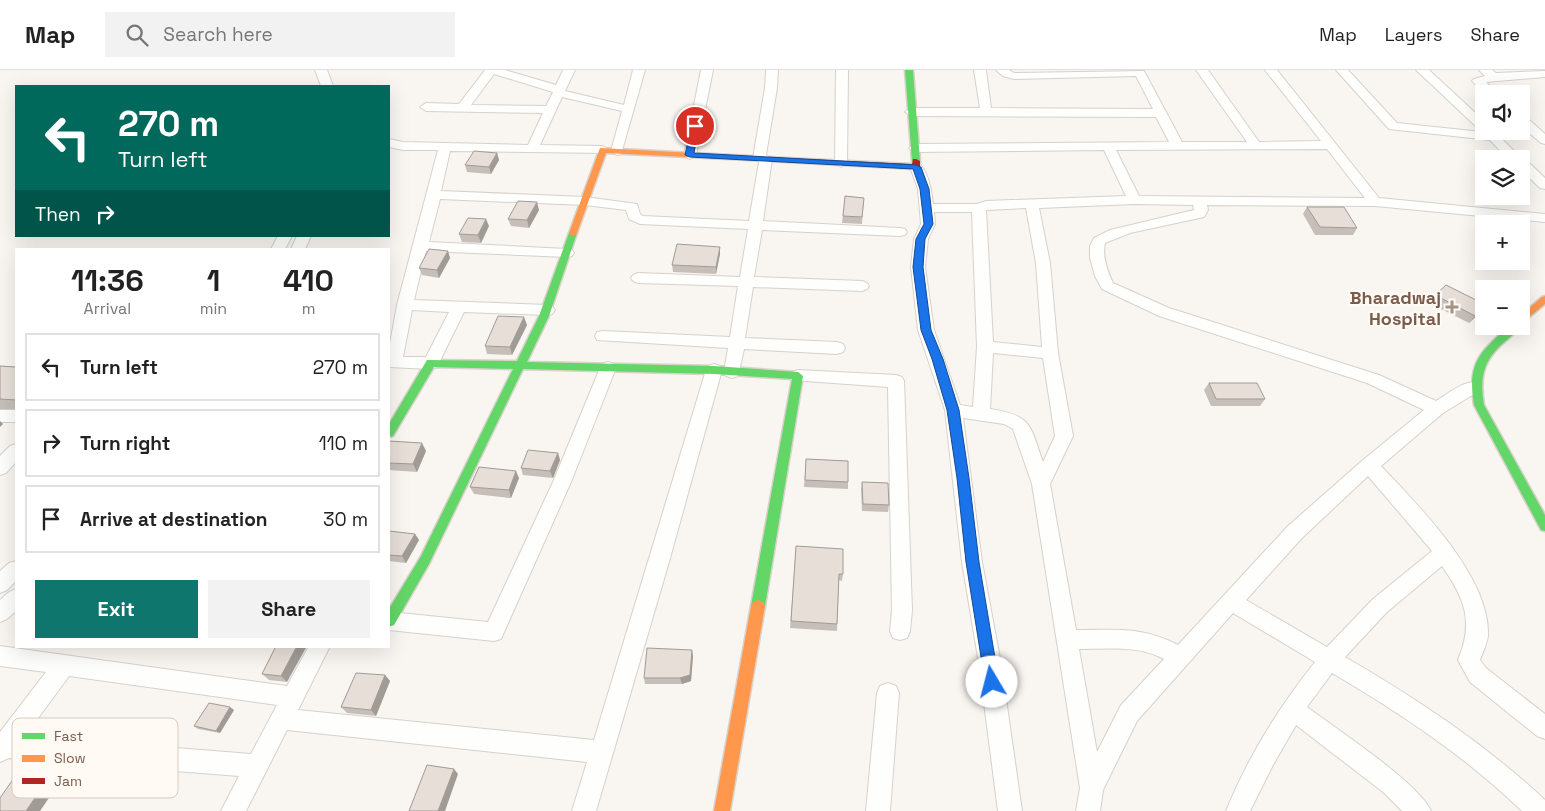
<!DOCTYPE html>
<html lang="en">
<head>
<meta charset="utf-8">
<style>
  :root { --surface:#fff; --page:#f2f2f2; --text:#222; --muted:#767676; --line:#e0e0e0; --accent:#0f766e }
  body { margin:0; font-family:"Space Grotesk",sans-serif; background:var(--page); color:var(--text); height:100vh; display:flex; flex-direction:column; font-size:19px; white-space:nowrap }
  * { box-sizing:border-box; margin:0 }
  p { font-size:16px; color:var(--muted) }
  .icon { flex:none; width:28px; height:28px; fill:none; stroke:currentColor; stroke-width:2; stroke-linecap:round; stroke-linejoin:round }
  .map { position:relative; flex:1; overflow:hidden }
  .panel { position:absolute; left:15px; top:178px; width:375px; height:400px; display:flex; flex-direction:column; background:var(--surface); border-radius:0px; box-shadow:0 5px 20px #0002 }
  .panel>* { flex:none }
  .guide { position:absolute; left:15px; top:15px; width:375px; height:152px; border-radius:0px; box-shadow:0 5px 20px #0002; background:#00695c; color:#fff; overflow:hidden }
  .buttons { position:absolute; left:1475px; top:15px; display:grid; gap:10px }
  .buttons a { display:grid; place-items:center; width:55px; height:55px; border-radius:0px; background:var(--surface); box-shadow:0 5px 20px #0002; font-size:25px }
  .pin { position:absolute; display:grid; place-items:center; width:42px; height:42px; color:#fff; margin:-21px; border:2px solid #fff; border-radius:50%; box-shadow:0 1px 5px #0007 }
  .me { position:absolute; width:55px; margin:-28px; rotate:352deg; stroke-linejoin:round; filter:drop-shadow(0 0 4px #0008) }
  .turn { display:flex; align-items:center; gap:18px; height:105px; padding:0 20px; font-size:22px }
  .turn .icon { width:65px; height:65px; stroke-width:2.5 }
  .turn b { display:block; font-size:35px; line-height:42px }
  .then { display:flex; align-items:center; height:48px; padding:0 20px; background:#0003; gap:10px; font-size:19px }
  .eta { display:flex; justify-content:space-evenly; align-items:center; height:85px; text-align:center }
  .eta b { font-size:30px; font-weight:600; line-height:35px }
  .action { display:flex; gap:10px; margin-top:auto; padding:10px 20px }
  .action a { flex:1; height:58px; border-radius:0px; background:var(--accent); color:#fff; font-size:20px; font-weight:600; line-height:58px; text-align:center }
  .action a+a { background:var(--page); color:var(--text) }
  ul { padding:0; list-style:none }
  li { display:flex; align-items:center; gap:15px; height:68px; margin:0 10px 8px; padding:0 10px; border:2px solid var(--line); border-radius:0px }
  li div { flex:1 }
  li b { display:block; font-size:19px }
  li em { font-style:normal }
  header { display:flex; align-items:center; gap:30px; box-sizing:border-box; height:70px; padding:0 25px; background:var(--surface); border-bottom:1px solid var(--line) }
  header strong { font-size:24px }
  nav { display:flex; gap:28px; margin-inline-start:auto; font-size:18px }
  .search { width:350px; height:45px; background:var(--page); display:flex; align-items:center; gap:12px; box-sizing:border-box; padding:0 18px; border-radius:0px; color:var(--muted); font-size:19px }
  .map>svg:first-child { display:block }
</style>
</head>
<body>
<header>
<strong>Map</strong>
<div class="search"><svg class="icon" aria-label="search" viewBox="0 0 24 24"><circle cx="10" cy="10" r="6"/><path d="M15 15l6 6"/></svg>Search here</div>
<nav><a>Map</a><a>Layers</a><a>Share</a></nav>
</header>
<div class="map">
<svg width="1545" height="741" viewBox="0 0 1545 741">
  <rect width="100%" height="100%" fill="#f9f5f0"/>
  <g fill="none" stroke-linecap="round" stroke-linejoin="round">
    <defs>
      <g id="street">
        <polygon points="315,0 327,0 333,16 321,16"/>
        <path d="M485,0h20l51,15 7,-15h12l-10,21 59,14 9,-35h12l-24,84 -4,1 -6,-4 11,-40 -60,-14 -22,48 63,1 6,4 -2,3 -157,-2 -9,40 144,6 52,7 3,10 3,2 106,5 10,-59 -6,-4 12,-70 1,-18h12l-1,18 -11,67 6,4 -9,62 137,7 5,1 2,3 -2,3 -5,1 -138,-6 -8,47 108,4 5,2 2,3 -2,3 -5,2 -109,-4 -8,51 92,4 6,2 2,4 -2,4 -6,2 -93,-5 -6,27 -6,2 -6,-2 -2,-4 4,-24 -131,-8 -2,-4 2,-4 6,-1 127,6 8,-51 -100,-3 -5,-2 -2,-3 2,-3 5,-2 102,4 8,-48 -108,-5 -11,-5 -3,-9 -41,-5 -145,-6 -11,43 138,7 5,1 2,3 -2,3 -5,1 -141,-6 -12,49 133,5 5,1 3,4 -3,4 -5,1 -83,-3 -27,55 -6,2 -42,-2v-18l8,-44 41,-155h-35l-14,-3v-8l14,3 125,3 15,-32 -117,-2 -6,-4 6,-4 33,1zM494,4l59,18 -7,14 -75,-1zM412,240l37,2 -23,45h-23z"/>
        <polygon points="701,0 713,0 696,85 690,89 684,85"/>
        <polygon points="836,0 848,0 847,93 841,97 835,93"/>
        <path d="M974,0h12l5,38 162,1 -17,-33 -122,3 -11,-3 -7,-6h13l5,3 130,-2 38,71h65l-51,-72h12l51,72 62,-1 -56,-71h12l102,128 166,16v8l-170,-16 -168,-1 1,5 -4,7 -74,16 -25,10c-3,13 2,27 8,40l56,25 210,67 57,26c12,-7 29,-22 43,-18l2,4 -2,4 -36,22 -62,53c37,39 106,108 107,165 1,10 -5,20 -8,29l6,8 59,46v25l-8,-3 -67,-54 -12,-22c16,-38 7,-61 -16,-94l-55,46 -42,45c72,42 139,86 200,143v11h-23c-57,-55 -122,-98 -190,-138l-25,34c28,21 112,76 124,104h-29l-19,-19 -87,-67 -23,40 -23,46h-24c22,-54 53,-104 89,-149l-82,-49 -96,108 -34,69 -3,21h-24l4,-23 -48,-304 -19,-55 -9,-5 -41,-6 19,144 19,102 21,147h-24l-19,-147 -17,-102 -17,-152 -27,-80 -7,-63 3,-28 7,-15 -3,-35 -8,-22 6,-4c12,3 16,30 17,41h44l9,-3 140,-5 -22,-46 -189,2 -6,-4 6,-4 254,-2 -13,-25 -245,-1 -6,-4 6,-4h69zM1327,79l38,49 -226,-2 -23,-46zM1134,134l59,1 1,5 -84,20 -16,8 -4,8v12l5,18 7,13 57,27 208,67 57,27 -61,50 -75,66 -110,119c-36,-19 -63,-15 -102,-15l-26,-146 23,-48 -15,-83 -8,-90 -11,-55zM1026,138l10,55 6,84 -49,-5 -7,-132zM934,142h38l5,135 -4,60 -13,-2 -26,-75 -9,-63 3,-28 7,-15zM993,283l50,5 12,78 -12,26c-13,-37 -11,-47 -53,-53zM1368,406l64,75 -59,48 -46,48 -81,-47 56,-62zM1079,579c30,0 59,-4 85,10l-43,46 -24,47z"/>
        <polygon points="1336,0 1348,0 1397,53 1482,62 1416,0 1429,0 1484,51 1484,61 1494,61 1522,89 1526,90 1545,108 1545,119 1540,118 1521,100 1521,89 1508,89 1490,70 1389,59"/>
        <polygon points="1479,0 1492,0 1496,3 1545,1 1545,7 1486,12 1498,24 1485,24 1472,11 1474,9 1485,6"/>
        <polygon points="1521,45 1525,46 1545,64 1545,74 1541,73 1521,56"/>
        <polygon points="278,166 292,166 285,179 271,179"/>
        <polygon points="297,166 311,166 305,179 291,179"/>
        <polygon points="608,292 614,294 616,298 571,412 501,569 494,571 389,560 390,542 488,552 553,412 600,298 602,294"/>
        <path d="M714,294l6,2 2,4 -53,192 -73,249h-24l15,-49 -300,-32 -41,81h-25l18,-35 -230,-18 -9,4v-30l46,-60 -46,-6v-20l287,40 22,-40h21l-32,64 296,30 112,-370 2,-4zM69,606l208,29 -26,49 -226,-18z"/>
        <polygon points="798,300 896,305 902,307 904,311 912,540 910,561 907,568 900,570 893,568 890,561 892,540 888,317 792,310 790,306 792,302"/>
        <rect x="0" y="340" width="16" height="12"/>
        <polygon points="16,374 16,392 6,403 0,405 0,386 10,376"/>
        <polygon points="16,491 16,511 7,520 0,523 0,501 9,493"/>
        <polygon points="16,519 16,541 7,549 0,552 0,530 9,522"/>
        <polygon points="888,613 896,616 899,623 890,741 866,741 877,623 880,616"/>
      </g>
      <g id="fast">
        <polygon points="905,0 913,0 920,91 916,93 912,91"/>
        <polygon points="573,160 577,163 549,246 527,292 714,296 798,302 803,306 765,536 763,540 758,542 753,540 751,536 792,309 714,304 523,299 429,494 394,555 389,557 389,539 421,486 513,299 434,297 393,366 389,367 389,354 427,290 517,291 539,246 569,163"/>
        <path d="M1509,256h12c-6,7 -13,13 -20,19 -19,18 -21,35 -17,60l61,110v16l-4,-1 -67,-125c-7,-42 5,-52 35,-79z"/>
      </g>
      <g id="slow">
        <polygon points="600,78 767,87 771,89 767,91 606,83 577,163 576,165 570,165 569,163"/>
        <polygon points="1545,226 1545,234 1521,254 1521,245 1542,227"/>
        <polygon points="758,530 763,532 765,536 730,741 714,741 751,536 753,532"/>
      </g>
      <polygon id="jam" points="764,87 912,94 913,89 916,89 920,91 920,97 916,99 767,91 763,89"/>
    </defs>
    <!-- street casing -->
    <use href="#street" stroke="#d7d1cb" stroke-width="2"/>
    <!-- fast casing -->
    <use href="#fast" stroke="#d9d2cb" stroke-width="3"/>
    <!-- slow casing -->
    <use href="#slow" stroke="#d9d2cb" stroke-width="3"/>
    <!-- jam casing -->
    <use href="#jam" stroke="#d9d2cb" stroke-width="3"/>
    <!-- street -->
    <use href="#street" fill="#fefefd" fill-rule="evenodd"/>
    <!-- fast -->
    <use href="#fast" fill="#63d668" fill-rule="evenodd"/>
    <!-- slow -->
    <use href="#slow" fill="#ff974d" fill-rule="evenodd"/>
    <!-- jam -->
    <use href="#jam" fill="#b3261e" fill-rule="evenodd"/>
  </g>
  <!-- wall -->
  <g fill="#c6bfb9">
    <polygon points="497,83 499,90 491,104 467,102 465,95"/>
    <polygon points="845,126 864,128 862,154 842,153"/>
    <polygon points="1307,137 1357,158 1353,165 1315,165 1303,144"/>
    <polygon points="539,140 529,158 511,156 508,149"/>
    <polygon points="489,156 481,173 462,172 459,164"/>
    <polygon points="720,184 716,204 673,202 672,195"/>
    <polygon points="450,188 439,208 422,205 419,198"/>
    <polygon points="1435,225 1484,234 1484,238 1469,253 1429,233"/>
    <polygon points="527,255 512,285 487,284 485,276"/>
    <polygon points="0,296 16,297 16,339 0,339"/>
    <polygon points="1209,313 1265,329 1260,336 1211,336 1204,320"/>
    <polygon points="389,371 426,381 417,402 389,400"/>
    <polygon points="558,383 560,390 553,408 523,405 521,398"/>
    <polygon points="806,389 848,412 848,419 804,417"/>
    <polygon points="519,408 511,428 474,424 470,417"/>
    <polygon points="862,412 889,435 888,442 862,441 861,419"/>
    <polygon points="389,461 415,464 419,470 406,493 389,491"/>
    <polygon points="796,476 843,504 842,511 839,510 837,561 790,558"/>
    <polygon points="276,576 287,612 269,610 262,604"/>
    <polygon points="693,586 691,611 682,614 645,614 644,608"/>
    <polygon points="385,605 390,611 376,646 347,643 341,637"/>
    <polygon points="234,640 220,663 198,659 194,656"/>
  </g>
  <!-- shaded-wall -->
  <g fill="#a19b96">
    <polygon points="497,83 499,90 491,104 489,97"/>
    <polygon points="537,132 539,140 529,158 527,150"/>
    <polygon points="486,149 489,156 481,173 478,165"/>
    <polygon points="720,177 720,184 716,204 716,197"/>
    <polygon points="448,181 450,188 439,208 437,200"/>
    <polygon points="1484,238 1480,243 1469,253 1475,246"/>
    <polygon points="524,247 527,255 512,285 510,277"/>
    <polygon points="0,351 3,354 0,357"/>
    <polygon points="422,373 426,381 417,402 413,394"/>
    <polygon points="558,383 560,390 553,408 550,401"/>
    <polygon points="516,401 519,408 511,428 509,420"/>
    <polygon points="415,464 419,470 406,493 402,486"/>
    <polygon points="297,576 307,576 287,612 281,606"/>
    <polygon points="692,580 693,586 691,611 682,614 680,608"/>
    <polygon points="385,605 390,611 376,646 371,640"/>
    <polygon points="230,637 234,640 220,663 216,661"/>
    <polygon points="56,697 66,703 40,741 26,741"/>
    <polygon points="454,699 458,704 445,741 438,741"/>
  </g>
  <!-- building -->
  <g fill="#e6ded7" stroke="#a19b96">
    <polygon points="474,81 497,83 489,97 465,95"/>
    <polygon points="845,126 864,128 862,147 843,146"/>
    <polygon points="518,131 537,132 527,150 508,149"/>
    <polygon points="1307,137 1344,137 1357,158 1320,157"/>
    <polygon points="468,148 486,149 478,165 459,164"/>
    <polygon points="677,174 720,177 716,197 672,195"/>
    <polygon points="429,179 448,181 437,200 419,198"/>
    <polygon points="1446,215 1484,234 1484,238 1475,246 1435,225"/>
    <polygon points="498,246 524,247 510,277 485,276"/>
    <polygon points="0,296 16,297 16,330 0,329"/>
    <polygon points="1209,313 1257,313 1265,329 1216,329"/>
    <polygon points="389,371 422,373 413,394 389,393"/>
    <polygon points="528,380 558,383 550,401 521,398"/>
    <polygon points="806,389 848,391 848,412 805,410"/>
    <polygon points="479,397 516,401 509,420 470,417"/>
    <polygon points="862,412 888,413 889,435 863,434"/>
    <polygon points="389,461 415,464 402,486 389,485"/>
    <polygon points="796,476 843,479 843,504 839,504 837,554 791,551"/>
    <polygon points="276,576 297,576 281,606 262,604"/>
    <polygon points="647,578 692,580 690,605 680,608 644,608"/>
    <polygon points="356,603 385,605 371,640 341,637"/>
    <polygon points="209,633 230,637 216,661 194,656"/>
    <polygon points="25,692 56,697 26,741 0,741 0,728"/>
    <polygon points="427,695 454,699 438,741 409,741"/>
  </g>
  <!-- route -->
  <polygon fill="#1a73e8" stroke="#114b97" points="695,53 699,56 694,83 916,95 921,97 929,119 933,154 925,169 923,197 931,260 943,289 959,340 969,408 979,492 999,612 997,617 992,619 987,617 985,612 966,492 957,408 947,340 932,289 921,260 913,197 916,169 924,154 920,119 913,99 690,87 685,85 691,56"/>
  <!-- markers -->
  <path fill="#a69286" stroke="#fffaf3" stroke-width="2" d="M1449.5 229.5h5v5h5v5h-5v5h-5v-5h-5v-5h5z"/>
  <g text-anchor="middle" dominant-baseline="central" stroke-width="4.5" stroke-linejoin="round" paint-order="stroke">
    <!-- poi labels -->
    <g font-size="18" font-weight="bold" fill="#7a5c4d" stroke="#fffaf3" text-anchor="end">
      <text x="1441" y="227">Bharadwaj<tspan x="1441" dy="21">Hospital</tspan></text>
    </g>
  </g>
  <!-- legend -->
  <rect x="12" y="648" width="166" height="80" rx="8" fill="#fffaf3" stroke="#d7cbc1" stroke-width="1"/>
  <rect x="22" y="663" width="23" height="6" fill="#63d668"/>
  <rect x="22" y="685" width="23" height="7" fill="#ff974d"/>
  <rect x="22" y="708" width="23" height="6" fill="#b3261e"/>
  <g font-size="14" fill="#7a5c4d">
    <text x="54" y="671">Fast</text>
    <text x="54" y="693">Slow</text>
    <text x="54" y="716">Jam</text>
  </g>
</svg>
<div class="buttons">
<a><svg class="icon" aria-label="sound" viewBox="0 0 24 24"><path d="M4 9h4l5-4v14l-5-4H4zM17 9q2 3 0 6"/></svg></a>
<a><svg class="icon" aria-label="layers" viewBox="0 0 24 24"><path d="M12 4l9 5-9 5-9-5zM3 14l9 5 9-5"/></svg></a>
<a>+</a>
<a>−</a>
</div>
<div class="pin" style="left:695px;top:56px;background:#d93025"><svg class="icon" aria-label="arrive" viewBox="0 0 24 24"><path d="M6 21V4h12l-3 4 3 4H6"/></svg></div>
<svg class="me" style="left:992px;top:612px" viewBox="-20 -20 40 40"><circle r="19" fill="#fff"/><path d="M0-13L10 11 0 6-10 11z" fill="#1a73e8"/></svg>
<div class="guide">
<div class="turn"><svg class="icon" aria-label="left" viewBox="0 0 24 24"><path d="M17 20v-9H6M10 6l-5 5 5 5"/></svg><div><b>270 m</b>Turn left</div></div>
<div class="then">Then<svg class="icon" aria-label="right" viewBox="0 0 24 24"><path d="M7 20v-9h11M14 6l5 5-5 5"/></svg></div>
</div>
<section class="panel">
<div class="eta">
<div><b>11:36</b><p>Arrival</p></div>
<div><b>1</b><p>min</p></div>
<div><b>410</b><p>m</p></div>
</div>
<ul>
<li><svg class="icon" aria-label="left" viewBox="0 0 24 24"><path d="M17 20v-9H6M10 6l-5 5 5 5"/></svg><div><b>Turn left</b></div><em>270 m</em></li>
<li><svg class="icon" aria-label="right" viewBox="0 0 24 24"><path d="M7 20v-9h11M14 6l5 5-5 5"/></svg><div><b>Turn right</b></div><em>110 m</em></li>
<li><svg class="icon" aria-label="arrive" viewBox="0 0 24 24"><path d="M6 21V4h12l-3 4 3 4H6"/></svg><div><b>Arrive at destination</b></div><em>30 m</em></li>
</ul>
<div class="action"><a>Exit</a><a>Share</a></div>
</section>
</div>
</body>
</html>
